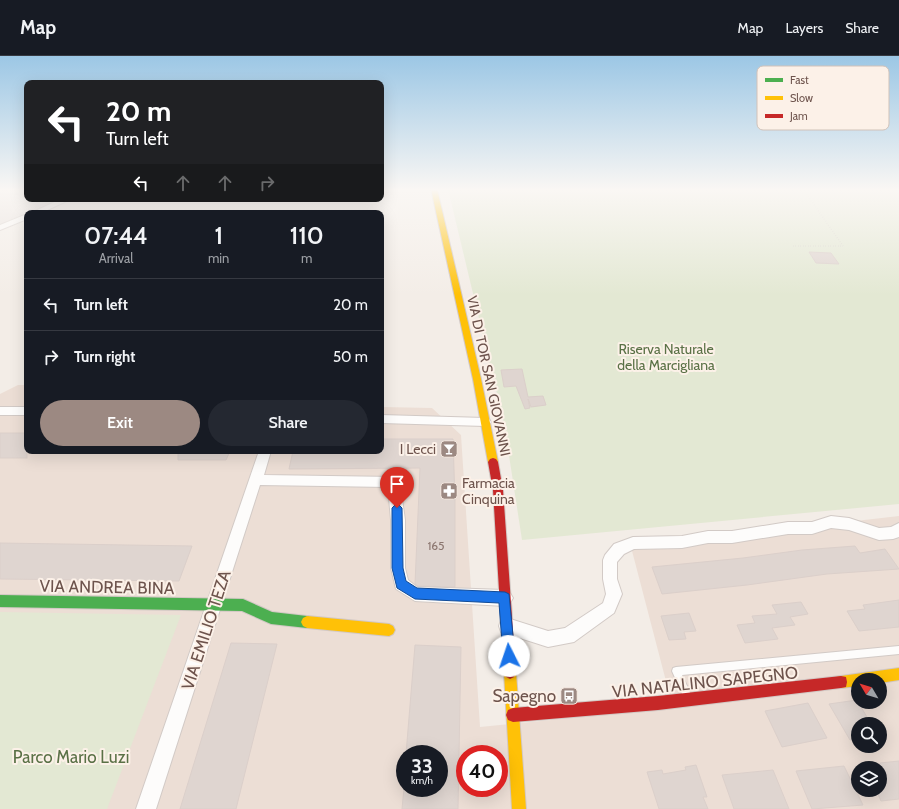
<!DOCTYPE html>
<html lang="en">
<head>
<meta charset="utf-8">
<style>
  :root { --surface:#171b24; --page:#242831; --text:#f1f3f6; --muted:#9ea1a6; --line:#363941; --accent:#9c8982 }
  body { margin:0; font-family:Cabin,sans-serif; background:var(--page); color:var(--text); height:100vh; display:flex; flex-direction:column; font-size:15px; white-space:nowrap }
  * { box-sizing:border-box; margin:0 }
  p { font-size:13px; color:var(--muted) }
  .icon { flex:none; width:22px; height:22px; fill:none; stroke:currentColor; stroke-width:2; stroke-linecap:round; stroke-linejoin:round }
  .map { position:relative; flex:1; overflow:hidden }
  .sheet { position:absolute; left:24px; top:154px; width:360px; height:244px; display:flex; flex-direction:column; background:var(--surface); border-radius:8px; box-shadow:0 4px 16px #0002 }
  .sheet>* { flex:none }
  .top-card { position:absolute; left:24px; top:24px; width:360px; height:122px; border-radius:8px; box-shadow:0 4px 16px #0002; background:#202124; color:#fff; overflow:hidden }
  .needle { width:26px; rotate:308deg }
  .controls { position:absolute; left:851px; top:617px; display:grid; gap:8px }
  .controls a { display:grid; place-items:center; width:36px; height:36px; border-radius:50%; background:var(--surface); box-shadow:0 4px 16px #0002; font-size:20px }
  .speed { position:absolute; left:396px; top:689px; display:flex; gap:8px; font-size:20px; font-weight:700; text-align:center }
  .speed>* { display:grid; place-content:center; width:52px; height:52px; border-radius:50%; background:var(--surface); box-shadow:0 4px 16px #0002; line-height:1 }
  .speed small { font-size:10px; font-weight:400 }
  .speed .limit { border:6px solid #d22; background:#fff; color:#111 }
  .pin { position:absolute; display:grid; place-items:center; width:34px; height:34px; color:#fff; margin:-41px -17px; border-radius:50% 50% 50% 0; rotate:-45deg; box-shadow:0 0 4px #0007 }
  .pin .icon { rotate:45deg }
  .me { position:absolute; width:44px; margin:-22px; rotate:356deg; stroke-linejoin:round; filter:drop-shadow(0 0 3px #0008) }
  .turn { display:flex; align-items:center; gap:14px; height:84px; padding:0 16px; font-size:18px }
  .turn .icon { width:52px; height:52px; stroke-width:2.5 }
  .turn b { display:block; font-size:28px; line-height:34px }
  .lanes { display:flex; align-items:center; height:38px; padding:0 16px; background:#0003; justify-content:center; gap:20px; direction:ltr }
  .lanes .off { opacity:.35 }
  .eta { display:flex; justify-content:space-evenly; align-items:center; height:68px; text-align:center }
  .eta b { font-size:24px; font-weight:600; line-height:28px }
  .button { display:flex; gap:8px; margin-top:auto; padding:8px 16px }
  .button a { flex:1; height:46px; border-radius:24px; background:var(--accent); color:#fff; font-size:16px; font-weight:600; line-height:46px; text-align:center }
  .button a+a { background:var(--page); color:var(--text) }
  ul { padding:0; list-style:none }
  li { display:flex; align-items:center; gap:12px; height:52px; padding:0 16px; border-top:1px solid var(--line) }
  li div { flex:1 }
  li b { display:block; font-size:15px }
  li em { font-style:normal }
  header { display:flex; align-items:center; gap:24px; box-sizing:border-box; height:56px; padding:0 20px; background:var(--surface); border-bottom:1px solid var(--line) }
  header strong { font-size:19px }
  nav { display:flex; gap:22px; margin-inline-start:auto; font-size:14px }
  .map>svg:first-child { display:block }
</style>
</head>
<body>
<header>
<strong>Map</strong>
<nav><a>Map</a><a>Layers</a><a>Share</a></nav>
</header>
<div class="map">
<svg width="899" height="753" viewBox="0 0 899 753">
  <rect width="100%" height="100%" fill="#f3ede7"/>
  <!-- residential -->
  <path fill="#ecded5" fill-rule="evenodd" d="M18,329h9v66h354v-44l51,1 29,27 19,292 193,-19 -42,-161 268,-31v293h-899v-415zM858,624h22v22h-22zM858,668h22v22h-22zM405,698h34v34h-34zM465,698h34v34h-34zM858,712h22v22h-22z"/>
  <!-- industrial -->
  <polygon fill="#e5ddd9" points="0,133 27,133 27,143 72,143 40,157 27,157 27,163 0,174"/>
  <!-- green -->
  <g fill="#e3e8d3">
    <polygon points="448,133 899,133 899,448 522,484 504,367"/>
    <polygon points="0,556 181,559 107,753 0,753"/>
  </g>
  <!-- building -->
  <g fill="#dfd5d0" stroke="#dbcfca">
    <polygon points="809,196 831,197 839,208 816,207"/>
    <polygon points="522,313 528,341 543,340 546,349 531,351 528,343 530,352 525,353 516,330 504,331 501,314"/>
    <rect x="0" y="377" width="27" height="25"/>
    <polygon points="381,383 453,383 455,445 455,531 418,530 415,528 420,412 289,413 293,395 381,395"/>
    <polygon points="178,395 230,395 226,404 178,404"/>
    <polygon points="0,487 192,490 179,525 0,523"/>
    <polygon points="855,490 860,497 885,493 899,513 827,518 747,529 662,538 652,511 743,502 802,494"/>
    <polygon points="899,544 899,571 859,575 847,555 865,553 863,549"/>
    <polygon points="801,546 808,558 790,561 795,569 772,572 778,583 745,587 737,569 755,567 752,560 777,558 772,549"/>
    <polygon points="689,557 696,575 684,576 686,583 669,584 661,560"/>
    <polygon points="231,587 277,588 236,753 180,753"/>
    <polygon points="415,589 461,591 458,753 402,753 404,732 439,732 439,698 406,698"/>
    <polygon points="857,644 871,668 858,668 858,683 850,684 829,648"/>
    <polygon points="808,647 827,682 782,691 765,655"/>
    <polygon points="899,705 899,743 881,745 876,734 880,734 880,707"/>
    <polygon points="696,709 707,741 703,741 708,753 659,753 647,716 662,714 663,718 686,714 685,711"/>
    <polygon points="844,710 863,749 812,753 796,715"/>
    <polygon points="773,714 789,753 734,753 722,719"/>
  </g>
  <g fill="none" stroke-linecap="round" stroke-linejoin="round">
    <defs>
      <polygon id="lane" points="899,590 899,598 682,619 691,639 690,642 687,643 684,642 672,615 673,612 676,611"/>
      <g id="street">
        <polygon points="61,143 71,143 41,157 31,157"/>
        <polygon points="27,158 27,163 0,174 0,169"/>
        <rect x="0" y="351" width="27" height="8"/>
        <polygon points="381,359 485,362 489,363 491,366 489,369 485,370 381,367"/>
        <polygon points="259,395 271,395 264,419 394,421 399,422 405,464 405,512 408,524 417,531 505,534 510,537 513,542 510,547 505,550 415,545 396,533 391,512 391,464 388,431 260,429 156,753 136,753"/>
        <polygon points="831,460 849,462 879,472 891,471 899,467 899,481 893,483 879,484 849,474 831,472 812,478 788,478 732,487 708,487 682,492 634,493 624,498 617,506 617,523 622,538 614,557 574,586 548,591 501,576 499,570 501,564 507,562 548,575 565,572 603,547 606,538 603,523 603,504 605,499 614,488 633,481 682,480 708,475 732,475 788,466 812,466"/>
      </g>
      <polygon id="fast" points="0,539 243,543 272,556 307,560 311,562 313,566 311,570 307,572 271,568 242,555 0,551"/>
      <g id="slow">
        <polygon points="431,133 437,133 481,323 498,406 496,409 490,409 488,406 473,323"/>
        <polygon points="307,560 389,568 393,570 395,574 393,578 389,580 307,572 303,570 301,566 303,562"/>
        <polygon points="510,611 514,613 516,617 526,753 512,753 504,617 506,613"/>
        <polygon points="899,612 899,624 880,627 880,624 858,624 858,630 841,632 836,631 835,626 836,621 841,620"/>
      </g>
      <g id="jam">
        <polygon points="493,402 496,403 498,406 503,434 516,617 514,621 510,623 506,621 504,617 493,434 488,406 490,403"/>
        <polygon points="841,620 846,621 847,626 846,631 841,632 658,654 513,666 508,664 506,659 508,654 513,652 658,640"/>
      </g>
    </defs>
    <!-- lane casing -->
    <use href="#lane" stroke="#d2cac6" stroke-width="2"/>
    <!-- street casing -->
    <use href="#street" stroke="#d2cac6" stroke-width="2"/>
    <!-- fast casing -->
    <use href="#fast" stroke="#d2c8c4" stroke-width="2"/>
    <!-- slow casing -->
    <use href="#slow" stroke="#d2c8c4" stroke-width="2"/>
    <!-- jam casing -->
    <use href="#jam" stroke="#d2c8c4" stroke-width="2"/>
    <!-- path -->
    <polyline stroke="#d4ccca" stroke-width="1.5" stroke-dasharray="0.5 2" stroke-linecap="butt" points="793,190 843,190 803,133"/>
    <!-- lane -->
    <use href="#lane" fill="#fdfcfb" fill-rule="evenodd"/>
    <!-- street -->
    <use href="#street" fill="#fdfcfb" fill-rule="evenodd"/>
    <!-- fast -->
    <use href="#fast" fill="#4caf50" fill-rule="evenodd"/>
    <!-- slow -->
    <use href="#slow" fill="#ffc107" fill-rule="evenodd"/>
    <!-- jam -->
    <use href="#jam" fill="#c62828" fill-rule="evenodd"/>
  </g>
  <!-- sky -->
  <linearGradient id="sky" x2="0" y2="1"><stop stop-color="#9cc7e5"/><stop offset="0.56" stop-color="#faf7f4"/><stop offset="1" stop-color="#faf7f4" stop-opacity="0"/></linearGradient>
  <rect width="899" height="239" fill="url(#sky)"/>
  <!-- route -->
  <polygon fill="#1a73e8" stroke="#114b97" points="397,447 402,452 403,512 406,525 417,532 505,536 509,538 515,600 513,604 509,606 504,604 503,600 499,547 415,543 397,532 392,512 392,452"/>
  <!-- icons -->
  <defs>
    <symbol id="bar-square" viewBox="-11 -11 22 22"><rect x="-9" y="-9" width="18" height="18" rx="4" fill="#9c8982" stroke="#fcf1e8"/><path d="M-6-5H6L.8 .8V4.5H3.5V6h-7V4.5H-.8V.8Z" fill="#fff"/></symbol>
    <symbol id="pharmacy-square" viewBox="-11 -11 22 22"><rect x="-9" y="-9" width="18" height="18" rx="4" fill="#9c8982" stroke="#fcf1e8"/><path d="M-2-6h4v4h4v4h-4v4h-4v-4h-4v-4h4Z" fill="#fff"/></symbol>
    <symbol id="bus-square" viewBox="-11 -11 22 22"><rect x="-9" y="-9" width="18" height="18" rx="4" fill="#9c8982" stroke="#fcf1e8"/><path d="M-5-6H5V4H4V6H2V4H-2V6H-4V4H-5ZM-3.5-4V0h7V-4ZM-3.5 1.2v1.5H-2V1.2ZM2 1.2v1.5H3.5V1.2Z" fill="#fff"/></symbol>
  </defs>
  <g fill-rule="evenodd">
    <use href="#bar-square" x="439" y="383" width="20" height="20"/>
    <use href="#pharmacy-square" x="439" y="425" width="20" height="20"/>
    <use href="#bus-square" x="559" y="630" width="20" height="20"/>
  </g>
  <g text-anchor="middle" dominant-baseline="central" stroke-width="4" stroke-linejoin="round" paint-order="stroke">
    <!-- number labels -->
    <g font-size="12" fill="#8b766f">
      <text x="436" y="489">165</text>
    </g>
    <!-- park labels -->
    <g font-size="14" fill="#5a7146" stroke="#fcf1e8">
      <text x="666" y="293">Riserva Naturale<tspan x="666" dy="16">della Marcigliana</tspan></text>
    </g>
    <!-- street labels -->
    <g font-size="14" fill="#6d534c" stroke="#fcf1e8">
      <text transform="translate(489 320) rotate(78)">VIA DI TOR SAN GIOVANNI</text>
    </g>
    <!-- poi labels -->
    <g font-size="14" fill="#6d534c" stroke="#fcf1e8" text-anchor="end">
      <text x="436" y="393">I Lecci</text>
      <text x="462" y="427" text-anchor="start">Farmacia<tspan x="462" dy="16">Cinquina</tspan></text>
    </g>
    <!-- near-street labels -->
    <g font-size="17" fill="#6d534c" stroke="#fcf1e8">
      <text transform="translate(107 531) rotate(1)">VIA ANDREA BINA</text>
      <text transform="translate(206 574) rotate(-72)">VIA EMILIO TEZA</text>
      <text transform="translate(705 626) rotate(-6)">VIA NATALINO SAPEGNO</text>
    </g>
    <!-- near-poi labels -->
    <g font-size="17" fill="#6d534c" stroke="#fcf1e8" text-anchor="end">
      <text x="556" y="640">Sapegno</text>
    </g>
    <!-- near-park labels -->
    <g font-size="17" fill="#5a7146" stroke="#fcf1e8">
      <text x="71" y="701">Parco Mario Luzi</text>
    </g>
  </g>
  <!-- legend -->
  <rect x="757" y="10" width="132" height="64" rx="6" fill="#fcf1e8" stroke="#d1c2b9" stroke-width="1"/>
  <rect x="765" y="22" width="18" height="4" fill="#4caf50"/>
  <rect x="765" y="40" width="18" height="4" fill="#ffc107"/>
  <rect x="765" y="58" width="18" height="4" fill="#c62828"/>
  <g font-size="11" fill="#6d534c">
    <text x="790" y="28">Fast</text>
    <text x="790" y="46">Slow</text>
    <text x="790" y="64">Jam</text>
  </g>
</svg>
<div class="controls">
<a><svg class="needle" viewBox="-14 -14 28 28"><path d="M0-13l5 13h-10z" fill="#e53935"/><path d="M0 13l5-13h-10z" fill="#9ea1a6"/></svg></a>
<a><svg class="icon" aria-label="search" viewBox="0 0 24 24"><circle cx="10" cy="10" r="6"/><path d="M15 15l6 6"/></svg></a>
<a><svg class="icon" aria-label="layers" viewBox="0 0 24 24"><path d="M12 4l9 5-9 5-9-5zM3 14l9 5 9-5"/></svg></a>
</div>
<div class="speed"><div>33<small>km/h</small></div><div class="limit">40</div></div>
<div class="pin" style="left:397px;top:452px;background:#d93025"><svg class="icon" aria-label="arrive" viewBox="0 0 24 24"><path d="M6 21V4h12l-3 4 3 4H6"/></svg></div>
<svg class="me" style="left:509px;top:600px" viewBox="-20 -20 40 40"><circle r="19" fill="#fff"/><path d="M0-13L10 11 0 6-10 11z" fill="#1a73e8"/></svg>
<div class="top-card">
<div class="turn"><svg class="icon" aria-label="left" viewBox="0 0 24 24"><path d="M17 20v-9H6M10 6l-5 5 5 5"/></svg><div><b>20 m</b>Turn left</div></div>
<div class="lanes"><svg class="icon" aria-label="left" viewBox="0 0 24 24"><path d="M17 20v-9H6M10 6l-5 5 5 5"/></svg><svg class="icon off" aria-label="ahead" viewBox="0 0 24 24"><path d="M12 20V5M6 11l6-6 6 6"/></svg><svg class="icon off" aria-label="ahead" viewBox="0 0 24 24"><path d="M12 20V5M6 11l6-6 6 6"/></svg><svg class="icon off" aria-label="right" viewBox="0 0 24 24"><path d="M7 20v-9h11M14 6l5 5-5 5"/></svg></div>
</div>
<section class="sheet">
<div class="eta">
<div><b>07:44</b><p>Arrival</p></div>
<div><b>1</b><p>min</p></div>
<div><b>110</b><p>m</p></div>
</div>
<ul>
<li><svg class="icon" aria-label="left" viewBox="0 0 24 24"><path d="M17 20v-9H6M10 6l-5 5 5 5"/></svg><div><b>Turn left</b></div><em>20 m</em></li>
<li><svg class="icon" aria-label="right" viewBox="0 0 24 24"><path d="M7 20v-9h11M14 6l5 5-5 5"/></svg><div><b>Turn right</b></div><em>50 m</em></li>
</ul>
<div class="button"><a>Exit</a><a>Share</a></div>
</section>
</div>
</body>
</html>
